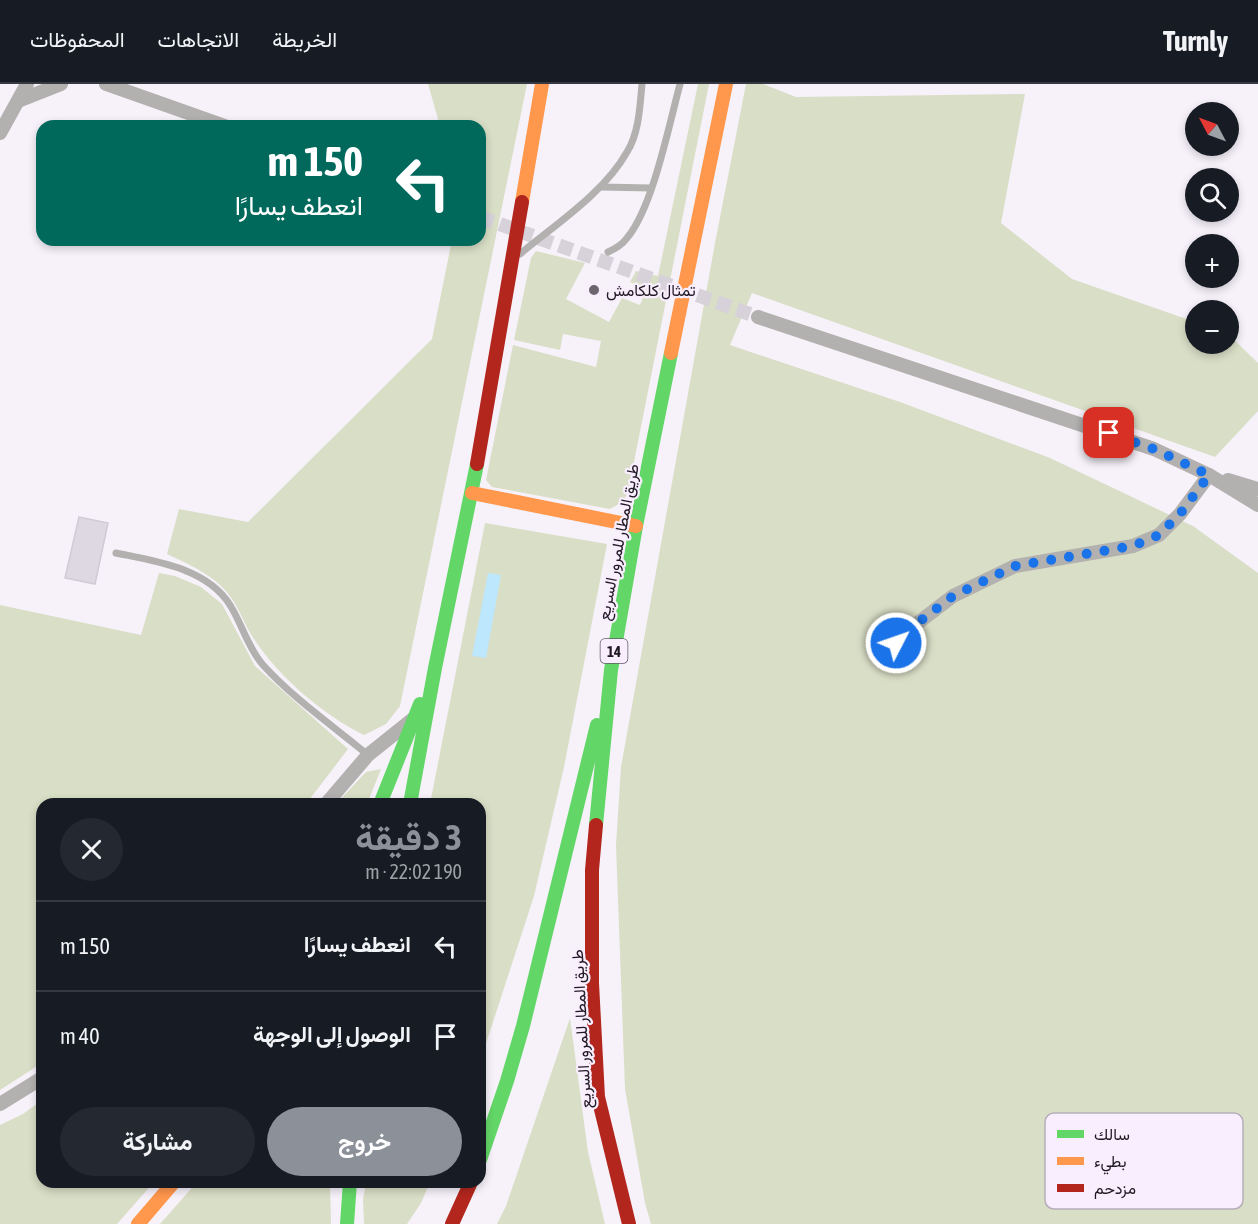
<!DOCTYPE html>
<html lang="ar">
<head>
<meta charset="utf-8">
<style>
  :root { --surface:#171b24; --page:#242831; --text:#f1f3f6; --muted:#9ea1a6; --line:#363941; --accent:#8c9099 }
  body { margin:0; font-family:"Asap Condensed",Vazirmatn,sans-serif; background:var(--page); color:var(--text); direction:rtl; height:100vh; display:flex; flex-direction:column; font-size:22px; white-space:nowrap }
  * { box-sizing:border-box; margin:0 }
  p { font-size:20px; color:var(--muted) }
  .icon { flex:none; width:33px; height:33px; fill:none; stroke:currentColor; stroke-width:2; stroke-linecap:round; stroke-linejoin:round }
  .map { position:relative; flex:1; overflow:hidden; direction:ltr }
  .details { position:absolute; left:36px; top:714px; width:450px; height:390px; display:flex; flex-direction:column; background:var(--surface); border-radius:18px; box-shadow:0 3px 9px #0003; direction:rtl }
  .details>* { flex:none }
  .banner { position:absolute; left:36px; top:36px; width:450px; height:126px; border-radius:18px; box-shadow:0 3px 9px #0003; direction:rtl; background:#00695c; color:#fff; overflow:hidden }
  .needle { width:39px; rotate:311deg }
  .controls { position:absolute; left:1185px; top:18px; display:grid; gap:12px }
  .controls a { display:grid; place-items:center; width:54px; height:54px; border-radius:50%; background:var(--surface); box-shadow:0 3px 9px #0003; font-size:30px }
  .pin { position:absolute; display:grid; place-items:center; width:51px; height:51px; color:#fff; margin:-26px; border-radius:12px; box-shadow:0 3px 9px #0006 }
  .me { position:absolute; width:66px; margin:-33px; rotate:49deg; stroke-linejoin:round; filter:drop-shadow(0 0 4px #0008) }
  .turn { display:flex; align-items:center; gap:21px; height:126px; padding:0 24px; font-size:27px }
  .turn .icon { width:78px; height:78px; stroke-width:2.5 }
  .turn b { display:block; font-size:42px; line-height:51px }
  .round { display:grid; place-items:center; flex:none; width:63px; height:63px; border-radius:32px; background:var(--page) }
  .summary { display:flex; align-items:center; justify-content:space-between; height:102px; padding:0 24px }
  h1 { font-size:36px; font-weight:700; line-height:45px; color:var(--accent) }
  .button { display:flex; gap:12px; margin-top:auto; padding:12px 24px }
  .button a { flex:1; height:69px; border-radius:36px; background:var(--accent); color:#fff; font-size:24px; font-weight:700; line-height:69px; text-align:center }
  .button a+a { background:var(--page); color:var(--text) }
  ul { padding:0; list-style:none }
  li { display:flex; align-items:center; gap:18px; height:90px; padding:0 24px; border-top:2px solid var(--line) }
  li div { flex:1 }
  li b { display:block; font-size:22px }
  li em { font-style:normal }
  header { display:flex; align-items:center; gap:36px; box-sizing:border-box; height:84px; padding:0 30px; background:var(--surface); border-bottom:2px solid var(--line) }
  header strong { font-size:28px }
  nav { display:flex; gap:33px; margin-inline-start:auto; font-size:21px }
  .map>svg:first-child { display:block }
</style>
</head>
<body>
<header>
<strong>Turnly</strong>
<nav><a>الخريطة</a><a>الاتجاهات</a><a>المحفوظات</a></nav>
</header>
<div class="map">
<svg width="1258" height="1140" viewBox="0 0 1258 1140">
  <rect width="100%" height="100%" fill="#f7f2fa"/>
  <!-- green -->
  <g fill="#d9dec6">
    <path d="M428,0h99l-127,622 -14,18 -22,11c-39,-19 -84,-57 -108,-93 -9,-12 -14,-27 -22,-40 -15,-25 -42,-36 -67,-48l12,-45 69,13 184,-183 20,-99h28v-114h-40z"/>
    <polygon points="698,0 709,0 629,403 624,417 610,425 492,403 486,396 513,261 596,283 601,257 563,250 560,266 514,256 531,174 536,167 585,179 566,215 609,238 622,214 640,221 646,206 630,198 636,187 658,192"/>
    <polygon points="746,0 763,0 796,13 1025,10 1001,139 1072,195 1195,238 1196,260 1228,260 1229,251 1258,279 1258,327 1215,373 752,209 730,261 900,318 1050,374 1193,442 1258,489 1258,1140 651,1140 645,1119 625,1005 616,761 621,683 715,159"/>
    <polygon points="485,439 607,460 564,683 534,812 480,978 480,720 430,720"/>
    <polygon points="159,489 175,492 201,503 222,520 255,582 348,665 306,720 42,720 42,979 0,1006 0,521 141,551"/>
    <polygon points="381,685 367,720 336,720 366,688"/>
    <polygon points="570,934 588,1068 605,1140 497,1140 506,1122"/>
    <polygon points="42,1016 42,1098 154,1098 117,1140 0,1140 0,1041 23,1030"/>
    <polygon points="197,1098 330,1098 331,1140 160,1140"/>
    <polygon points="366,1098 430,1098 421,1119 407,1140 364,1140 363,1116"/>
  </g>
  <!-- water -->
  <polygon fill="#bce7fd" points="488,489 501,491 486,574 472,572"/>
  <!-- building -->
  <polygon fill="#ddd8e1" stroke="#d0cbd4" stroke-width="1.5" points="79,433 108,439 95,500 65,494"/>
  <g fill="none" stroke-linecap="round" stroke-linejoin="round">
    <!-- street-tunnel -->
    <polyline stroke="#d7d1da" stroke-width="14" stroke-dasharray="14 7" stroke-linecap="butt" points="480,133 758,233"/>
    <!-- lane -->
    <g stroke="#b2b1af" stroke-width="7">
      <polyline points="601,103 651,104"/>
      <path d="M608,168c8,-4 14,-7 19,-14 26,-31 42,-113 53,-154"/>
      <path d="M520,170c36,-30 84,-61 107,-102 12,-19 13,-46 15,-68"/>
      <path d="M116,469c39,8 91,15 114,52 12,19 18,43 33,60 31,34 70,61 105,90"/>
    </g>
    <!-- street -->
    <g stroke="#b2b1af" stroke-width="14">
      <polyline points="106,0 225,42"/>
      <polyline points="18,17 61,0"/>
      <polyline points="0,49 27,0"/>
      <polyline points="758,233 1154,365 1209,391 1258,421"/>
      <polyline points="1228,396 1258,405"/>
      <polyline points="882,558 896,559 904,555 919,538 953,512 1015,482 1133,462 1159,451 1180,430 1209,391"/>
      <polyline points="326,720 368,671 413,635"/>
      <polyline points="0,1020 42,994"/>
    </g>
    <!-- fast -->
    <g stroke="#63d668" stroke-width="14">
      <polyline points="380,720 420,620"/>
      <polyline points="410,720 435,584 477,380"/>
      <polyline points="596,741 611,586 636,442 671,269"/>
      <polyline points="480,1076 507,997 523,942 597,641"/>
      <polyline points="347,1140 350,1098"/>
    </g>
    <!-- slow -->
    <g stroke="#ff974d" stroke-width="14">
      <polyline points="522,118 542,0"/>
      <polyline points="671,269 726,0"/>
      <polyline points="472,409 636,442"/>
      <polyline points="138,1140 174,1098"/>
    </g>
    <!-- jam -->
    <g stroke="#b3261e" stroke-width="14">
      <polyline points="477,380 522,118"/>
      <polyline points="596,741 592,786 592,899 598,1013 629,1140"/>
      <polyline points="452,1140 471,1098"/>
    </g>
  </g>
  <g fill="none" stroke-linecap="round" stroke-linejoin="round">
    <!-- route -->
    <polyline stroke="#1a73e8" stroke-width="10" stroke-dasharray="0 18" points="896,559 904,555 919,538 953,512 1015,482 1133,462 1159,451 1180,430 1209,391 1154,365 1109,349"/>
  </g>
  <!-- markers -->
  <circle fill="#6b656e" stroke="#f8eefe" stroke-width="2" cx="594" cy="206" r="6"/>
  <g text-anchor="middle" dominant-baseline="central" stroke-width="4.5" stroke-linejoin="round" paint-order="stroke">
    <!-- shield labels -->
    <rect fill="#f8eefe" stroke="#605964" stroke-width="1.5" x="600.5" y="555" width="27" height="24" rx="4.5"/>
    <g font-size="15" font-weight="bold" fill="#1f1922">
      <text x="614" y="567">14</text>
    </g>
    <!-- poi labels -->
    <g font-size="16" fill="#1f1922" stroke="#f8eefe" text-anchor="start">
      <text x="606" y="206">تمثال كلكامش</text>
    </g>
    <!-- street labels -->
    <g font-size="16" fill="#1f1922" stroke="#f8eefe">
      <text transform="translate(618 458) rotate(-79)">طريق المطار للمرور السريع</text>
      <text transform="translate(581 945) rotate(-93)">طريق المطار للمرور السريع</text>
    </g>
  </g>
  <!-- legend -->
  <rect x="1045" y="1029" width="198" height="96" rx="9" fill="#f8eefe" stroke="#b7aebc" stroke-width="1.5"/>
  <rect x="1057" y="1046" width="27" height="8" fill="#63d668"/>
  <rect x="1057" y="1073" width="27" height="8" fill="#ff974d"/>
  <rect x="1057" y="1100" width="27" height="8" fill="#b3261e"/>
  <g font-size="16" fill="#1f1922">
    <text x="1094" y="1056">سالك</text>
    <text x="1094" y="1083">بطيء</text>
    <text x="1094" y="1110">مزدحم</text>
  </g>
</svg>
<div class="controls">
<a><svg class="needle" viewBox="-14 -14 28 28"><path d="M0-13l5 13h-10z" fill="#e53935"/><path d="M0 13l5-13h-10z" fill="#9ea1a6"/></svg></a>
<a><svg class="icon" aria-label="search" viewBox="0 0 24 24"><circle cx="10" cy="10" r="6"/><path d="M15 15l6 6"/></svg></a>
<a>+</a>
<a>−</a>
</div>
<div class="pin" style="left:1109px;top:349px;background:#d93025"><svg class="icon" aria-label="arrive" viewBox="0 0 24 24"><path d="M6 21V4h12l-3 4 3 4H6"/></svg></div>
<svg class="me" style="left:896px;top:559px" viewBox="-20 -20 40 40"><circle r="17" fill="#1a73e8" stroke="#fff" stroke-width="3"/><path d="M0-11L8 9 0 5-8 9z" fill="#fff"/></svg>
<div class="banner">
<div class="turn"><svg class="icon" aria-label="left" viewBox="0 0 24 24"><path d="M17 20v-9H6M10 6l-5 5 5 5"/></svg><div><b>150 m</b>انعطف يسارًا</div></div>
</div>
<section class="details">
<div class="summary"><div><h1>3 دقيقة</h1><p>190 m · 22:02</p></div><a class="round"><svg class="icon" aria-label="close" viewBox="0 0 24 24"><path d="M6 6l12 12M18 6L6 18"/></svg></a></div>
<ul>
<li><svg class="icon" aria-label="left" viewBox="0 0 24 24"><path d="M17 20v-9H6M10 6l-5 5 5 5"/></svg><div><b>انعطف يسارًا</b></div><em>150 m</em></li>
<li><svg class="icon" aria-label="arrive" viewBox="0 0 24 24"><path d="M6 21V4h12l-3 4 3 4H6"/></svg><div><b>الوصول إلى الوجهة</b></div><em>40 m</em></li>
</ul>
<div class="button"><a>خروج</a><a>مشاركة</a></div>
</section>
</div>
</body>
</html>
